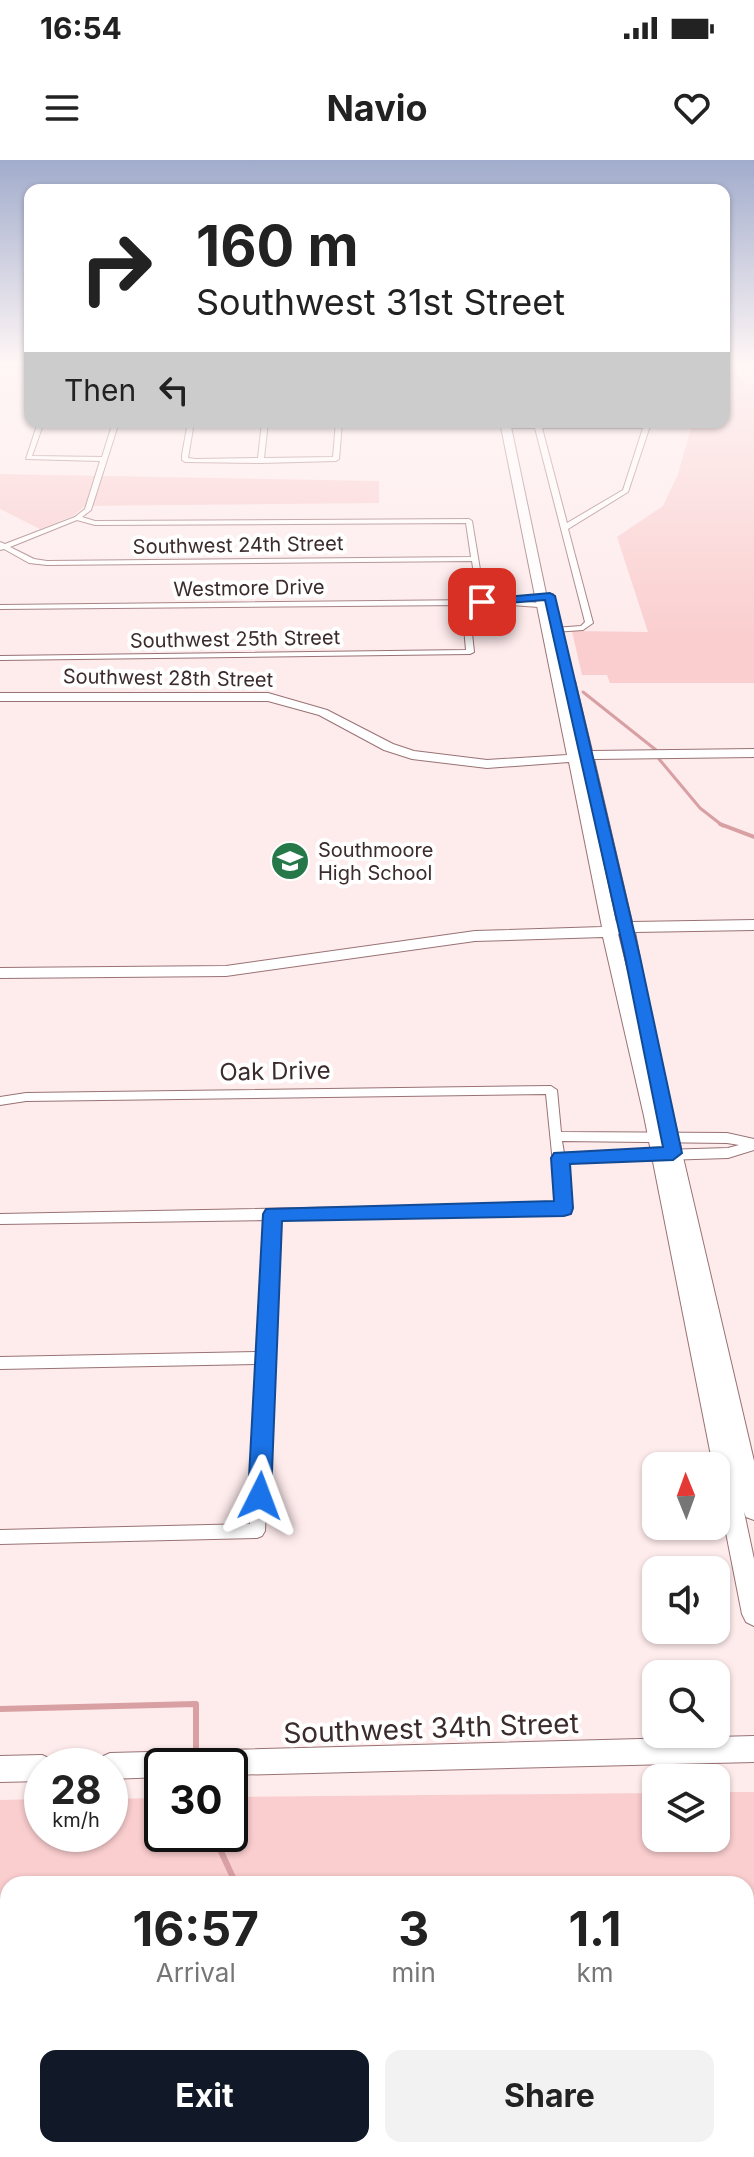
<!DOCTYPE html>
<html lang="en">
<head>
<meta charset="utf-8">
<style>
  :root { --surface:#fff; --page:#f2f2f2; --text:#222; --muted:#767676; --accent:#111827 }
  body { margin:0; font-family:Inter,sans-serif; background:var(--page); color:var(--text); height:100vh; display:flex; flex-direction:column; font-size:30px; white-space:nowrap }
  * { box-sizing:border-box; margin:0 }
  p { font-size:26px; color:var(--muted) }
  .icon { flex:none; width:44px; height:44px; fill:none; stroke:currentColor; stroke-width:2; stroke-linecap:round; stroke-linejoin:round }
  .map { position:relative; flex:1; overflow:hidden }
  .side { position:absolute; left:0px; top:1716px; width:754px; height:282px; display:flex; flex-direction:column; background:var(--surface); border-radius:24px 24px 0 0; box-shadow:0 2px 6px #0004 }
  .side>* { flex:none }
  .top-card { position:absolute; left:24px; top:24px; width:706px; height:244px; border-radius:16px; box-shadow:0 2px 6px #0004; background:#fff; color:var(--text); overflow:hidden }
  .needle { width:52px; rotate:359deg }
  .controls { position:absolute; left:642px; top:1292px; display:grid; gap:16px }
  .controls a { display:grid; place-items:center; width:88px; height:88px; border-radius:16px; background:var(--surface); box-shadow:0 2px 6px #0004; font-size:40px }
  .speed { position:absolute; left:24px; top:1588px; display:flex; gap:16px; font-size:40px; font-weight:700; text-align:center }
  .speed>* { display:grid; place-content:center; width:104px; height:104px; border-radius:50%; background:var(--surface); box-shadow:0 2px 6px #0004; line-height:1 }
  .speed small { font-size:20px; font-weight:400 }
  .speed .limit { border:4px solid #111; border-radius:12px; background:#fff; color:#111 }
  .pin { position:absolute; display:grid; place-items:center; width:68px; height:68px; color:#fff; margin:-34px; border-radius:16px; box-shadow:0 4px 12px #0006 }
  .me { position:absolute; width:88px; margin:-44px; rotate:3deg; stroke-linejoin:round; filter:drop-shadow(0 0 6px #0008) }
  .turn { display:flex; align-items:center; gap:28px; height:168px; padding:0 40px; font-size:36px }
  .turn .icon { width:104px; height:104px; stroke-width:2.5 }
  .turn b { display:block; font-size:56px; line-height:68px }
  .then { display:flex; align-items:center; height:76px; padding:0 40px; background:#0003; gap:16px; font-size:30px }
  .eta { display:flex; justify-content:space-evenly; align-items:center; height:136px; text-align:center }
  .eta b { font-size:48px; font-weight:700; line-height:56px }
  .action { display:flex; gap:16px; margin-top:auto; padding:16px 40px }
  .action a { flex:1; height:92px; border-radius:16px; background:var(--accent); color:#fff; font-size:32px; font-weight:700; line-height:92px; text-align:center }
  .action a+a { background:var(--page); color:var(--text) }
  .status { display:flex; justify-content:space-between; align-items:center; height:56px; padding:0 40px; background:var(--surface); direction:ltr }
  .status svg { height:22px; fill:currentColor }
  header { display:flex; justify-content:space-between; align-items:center; height:104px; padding:0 40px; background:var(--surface); font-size:36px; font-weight:700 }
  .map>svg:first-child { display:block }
</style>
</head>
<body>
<div class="status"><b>16:54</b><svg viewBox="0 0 49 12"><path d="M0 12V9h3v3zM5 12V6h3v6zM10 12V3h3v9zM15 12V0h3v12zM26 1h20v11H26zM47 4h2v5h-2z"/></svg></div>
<header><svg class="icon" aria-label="menu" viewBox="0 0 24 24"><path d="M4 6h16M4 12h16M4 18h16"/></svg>Navio<svg class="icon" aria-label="heart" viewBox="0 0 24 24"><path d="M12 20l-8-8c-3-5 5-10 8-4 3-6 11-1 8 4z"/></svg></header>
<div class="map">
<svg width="754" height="1997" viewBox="0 0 754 1997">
  <rect width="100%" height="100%" fill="#feebec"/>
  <!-- green -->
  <g fill="#facdce" fill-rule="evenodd">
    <polygon points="724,207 743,219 746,225 754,226 754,523 610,523 607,515 582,515 572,471 648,472 617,377 663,346 678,314 691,268 688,262 724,262"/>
    <polygon points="0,314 379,321 379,343 85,346 73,356 40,369 0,349"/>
    <path d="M716,1632h38v365h-754v-357l42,-1v35h68v-35l52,-1v36h68v-37l426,-4v45h60zM8,1724h738v266h-738z"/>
  </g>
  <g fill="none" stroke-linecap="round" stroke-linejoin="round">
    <!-- stream-far2 -->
    <g stroke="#d8a0a3" stroke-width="3">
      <polyline points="583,532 656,590"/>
      <polyline points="659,599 700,648 723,666"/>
    </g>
    <!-- stream-far1 -->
    <polyline stroke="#d8a0a3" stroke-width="4" points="720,664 754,677"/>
    <!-- stream -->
    <g stroke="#d8a0a3" stroke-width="6">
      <polyline points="0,1549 196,1544 196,1594"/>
      <polyline points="213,1674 236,1724"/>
      <polyline points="362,1990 366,1997"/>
    </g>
    <defs>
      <g id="street">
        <polygon points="0,204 30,204 30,206 0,207"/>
        <path d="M38,262h6l-12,34 70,1 11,-35h6l-28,88 -9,7 13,4 374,-2 3,2 13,79 26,1 -2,-2 4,-2 37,-3h3v4l-38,3 37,3 4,2 -4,2 -55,-4 -28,1 5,47 -4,2 -470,6v-4l466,-6 -4,-45 -462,4v-4l478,-5 -6,-39 -425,4 -18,-2 -25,-14 -4,1v-8l5,2 70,-27 10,-8 15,-48 -74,-2zM77,360l18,5 371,-2 5,34 -424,4 -13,-2 -24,-12z"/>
        <polygon points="188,262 194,262 188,298 196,299 258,298 262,262 268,262 264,298 333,297 336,262 342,262 339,299 336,301 261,303 185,302 182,300 182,295"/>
        <path d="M642,262h6l2,4 -22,66 -60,37 25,94 -10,7 -29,2v-4l27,-2 4,-4 -50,-194h-23l-3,-2 3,-2h131zM542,268h101l-20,62 -56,33z"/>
        <path d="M551,926l6,4 4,42 166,1 27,6v11l-26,8 -163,5 5,45 -2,4 -4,1 -285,6 -14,312 -3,5 -5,2 -257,6v-14l250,-6 9,-160 -259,5v-12l259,-5 7,-132 -266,4v-10l557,-11 -11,-109 -520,7 -26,4v-8l26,-4zM562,981l165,2 12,2 -11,3 -164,5z"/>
      </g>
      <g id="secondary">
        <path d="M500,262h10l54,257 5,-2 6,4 17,70 162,-2v8l-160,2 38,163 122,-2v10l-119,2 17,91 -2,4 -9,1 18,77h10l3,5 82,351v59l-8,-3 -2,-5 10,47v67l-8,-4 -4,-8 -26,-132v-16h-3l-69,-350 -41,-179 -128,4 -249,35 -226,2v-10l226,-2 249,-35 127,-4 -33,-165 -82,6 -75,-9 -28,-9 -65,-35 -51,-14h-268v-8h268l59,17 66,34 21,7 73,9 80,-5zM589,636l28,126h-1zM618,774h2l9,45z"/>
        <polygon points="754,1576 754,1602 230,1615 230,1606 162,1606 162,1617 110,1619 110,1606 97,1606 101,1597 110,1593"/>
        <polygon points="42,1595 51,1599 54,1606 42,1606 42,1621 0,1622 0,1596"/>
      </g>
    </defs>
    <!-- street casing -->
    <use href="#street" stroke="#997274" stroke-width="2"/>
    <!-- secondary casing -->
    <use href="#secondary" stroke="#997274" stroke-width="2"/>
    <!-- street -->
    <use href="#street" fill="#fff" fill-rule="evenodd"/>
    <!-- secondary -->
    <use href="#secondary" fill="#fff" fill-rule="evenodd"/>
  </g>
  <!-- sky -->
  <linearGradient id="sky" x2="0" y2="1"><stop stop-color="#a1accc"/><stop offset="0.42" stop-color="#fff6f6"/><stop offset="1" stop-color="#fff6f6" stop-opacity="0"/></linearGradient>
  <rect width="754" height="483" fill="url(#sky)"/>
  <!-- route -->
  <polygon fill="#1a73e8" stroke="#114b97" stroke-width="2" points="550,433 555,436 640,797 682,993 673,1000 570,1004 573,1048 571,1054 564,1056 282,1061 271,1336 267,1343 260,1346 252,1343 248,1336 263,1054 266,1049 554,1041 551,998 554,993 663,987 625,797 545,440 482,445 477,442 482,439"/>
  <!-- icons -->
  <defs>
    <symbol id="school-disc" viewBox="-11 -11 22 22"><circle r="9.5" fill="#277849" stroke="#fff"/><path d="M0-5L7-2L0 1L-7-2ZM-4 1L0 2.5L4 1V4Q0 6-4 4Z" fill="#fff"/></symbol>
  </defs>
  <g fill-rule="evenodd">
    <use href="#school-disc" x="268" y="679" width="44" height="44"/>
  </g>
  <g text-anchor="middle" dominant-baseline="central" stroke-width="8" stroke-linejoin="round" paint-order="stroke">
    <!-- far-street labels -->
    <g font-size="20" fill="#3b2b2c" stroke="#fff">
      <text transform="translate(238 385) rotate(-1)">Southwest 24th Street</text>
      <text transform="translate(249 428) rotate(-1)">Westmore Drive</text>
      <text transform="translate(235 479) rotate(-1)">Southwest 25th Street</text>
      <text transform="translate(168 518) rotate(1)">Southwest 28th Street</text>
    </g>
    <!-- far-poi labels -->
    <g font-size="20" fill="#3b2b2c" stroke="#fff" text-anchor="start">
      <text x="318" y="690">Southmoore<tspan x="318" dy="23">High School</tspan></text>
    </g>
    <!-- street labels -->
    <g font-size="24" fill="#3b2b2c" stroke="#fff">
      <text transform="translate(275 911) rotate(-1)">Oak Drive</text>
    </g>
    <!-- near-street labels -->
    <g font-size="28" fill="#3b2b2c" stroke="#fff">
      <text transform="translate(431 1568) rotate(-2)">Southwest 34th Street</text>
    </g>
  </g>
</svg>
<div class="controls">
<a><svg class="needle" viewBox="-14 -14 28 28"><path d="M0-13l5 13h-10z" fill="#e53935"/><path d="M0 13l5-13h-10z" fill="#767676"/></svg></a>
<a><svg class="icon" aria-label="sound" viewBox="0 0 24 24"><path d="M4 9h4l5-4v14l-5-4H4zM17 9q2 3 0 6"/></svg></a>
<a><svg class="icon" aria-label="search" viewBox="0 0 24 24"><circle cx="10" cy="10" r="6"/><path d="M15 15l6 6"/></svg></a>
<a><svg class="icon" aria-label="layers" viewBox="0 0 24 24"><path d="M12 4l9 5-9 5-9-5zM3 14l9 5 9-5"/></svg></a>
</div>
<div class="speed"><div>28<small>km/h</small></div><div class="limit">30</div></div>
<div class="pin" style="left:482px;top:442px;background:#d93025"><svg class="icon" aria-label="arrive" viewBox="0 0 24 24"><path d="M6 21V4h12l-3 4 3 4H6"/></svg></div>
<svg class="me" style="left:260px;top:1336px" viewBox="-20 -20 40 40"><path d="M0-17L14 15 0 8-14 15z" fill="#1a73e8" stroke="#fff" stroke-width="4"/></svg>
<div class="top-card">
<div class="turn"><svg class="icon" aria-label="right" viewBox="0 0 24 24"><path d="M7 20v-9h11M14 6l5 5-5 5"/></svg><div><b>160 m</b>Southwest 31st Street</div></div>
<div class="then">Then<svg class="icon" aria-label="left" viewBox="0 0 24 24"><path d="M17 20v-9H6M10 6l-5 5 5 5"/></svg></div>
</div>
<section class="side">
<div class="eta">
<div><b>16:57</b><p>Arrival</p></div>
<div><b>3</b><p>min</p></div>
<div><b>1.1</b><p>km</p></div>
</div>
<div class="action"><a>Exit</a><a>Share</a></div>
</section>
</div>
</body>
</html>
